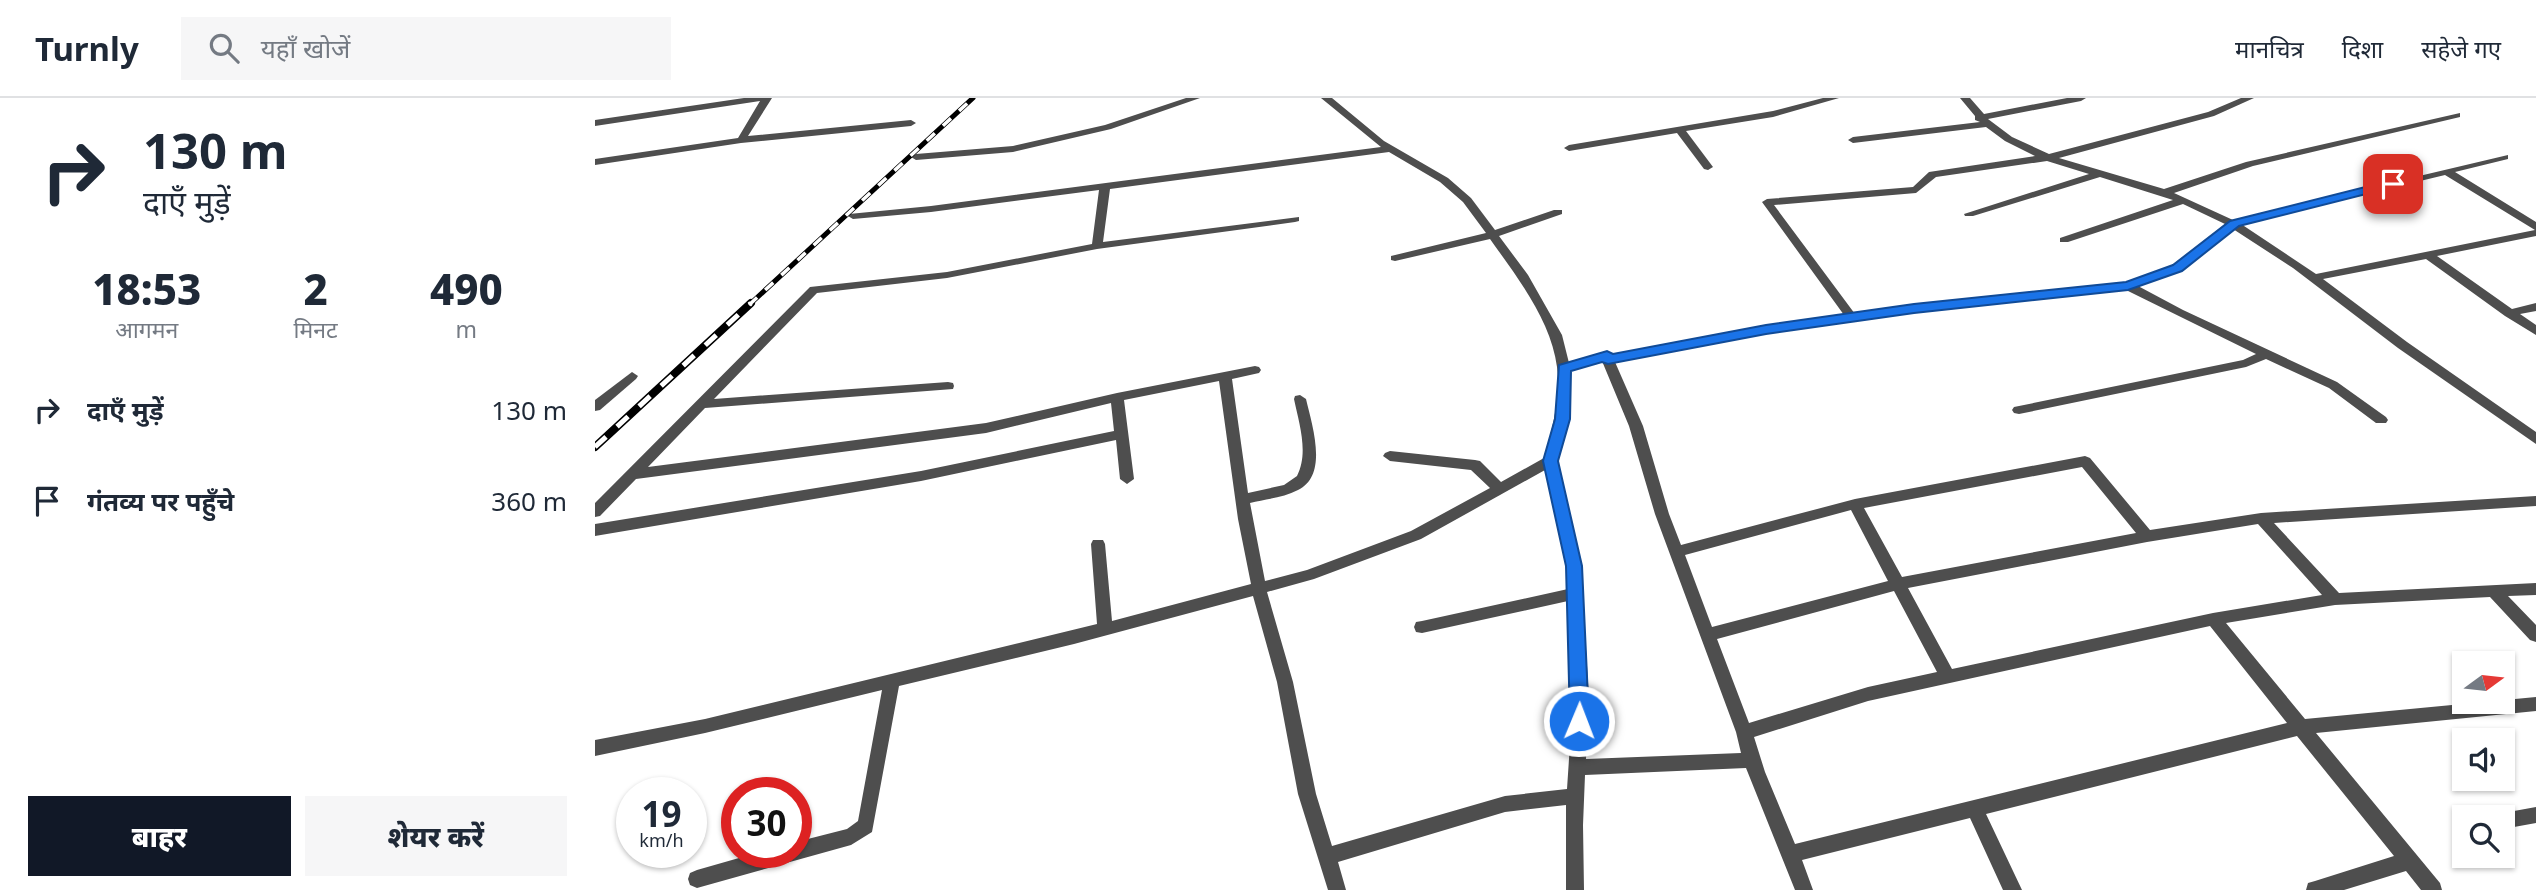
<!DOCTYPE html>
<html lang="hi">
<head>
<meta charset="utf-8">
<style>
  :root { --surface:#fff; --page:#f6f6f7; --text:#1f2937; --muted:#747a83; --line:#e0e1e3; --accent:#111827 }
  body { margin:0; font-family:"Noto Sans","Noto Sans Devanagari",sans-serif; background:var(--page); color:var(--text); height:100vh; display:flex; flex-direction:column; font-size:26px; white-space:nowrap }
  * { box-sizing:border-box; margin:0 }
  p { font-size:23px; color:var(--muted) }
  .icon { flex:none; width:38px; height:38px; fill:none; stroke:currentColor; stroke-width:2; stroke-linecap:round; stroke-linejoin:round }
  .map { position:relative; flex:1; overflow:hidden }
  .panel { display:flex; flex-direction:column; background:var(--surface); width:595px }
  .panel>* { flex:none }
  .banner { background:#fff; color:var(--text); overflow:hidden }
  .needle { width:46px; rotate:75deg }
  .fabs { position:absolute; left:1857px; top:553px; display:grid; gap:14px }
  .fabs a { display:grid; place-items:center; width:63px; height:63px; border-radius:0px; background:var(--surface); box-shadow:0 2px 5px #0004; font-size:35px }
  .speed { position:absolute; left:21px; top:679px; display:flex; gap:14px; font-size:35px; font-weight:700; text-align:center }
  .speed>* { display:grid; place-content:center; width:91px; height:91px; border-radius:50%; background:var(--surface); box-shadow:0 2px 5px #0004; line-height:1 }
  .speed small { font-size:18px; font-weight:400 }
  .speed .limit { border:10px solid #d22; background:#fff; color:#111 }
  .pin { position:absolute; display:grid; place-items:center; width:60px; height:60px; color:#fff; margin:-30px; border-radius:14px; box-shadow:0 4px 10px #0006 }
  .me { position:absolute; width:77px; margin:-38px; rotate:1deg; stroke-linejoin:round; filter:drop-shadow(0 0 5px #0008) }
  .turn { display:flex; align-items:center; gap:24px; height:147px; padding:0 28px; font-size:32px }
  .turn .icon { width:91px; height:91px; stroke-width:2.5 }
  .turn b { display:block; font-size:49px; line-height:60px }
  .eta { display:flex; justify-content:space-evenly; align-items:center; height:119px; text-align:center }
  .eta b { font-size:42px; font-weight:800; line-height:49px }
  .cta { display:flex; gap:14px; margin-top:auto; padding:14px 28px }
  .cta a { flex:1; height:80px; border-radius:0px; background:var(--accent); color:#fff; font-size:28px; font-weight:800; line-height:80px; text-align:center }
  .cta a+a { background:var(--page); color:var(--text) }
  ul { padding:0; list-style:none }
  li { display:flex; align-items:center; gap:21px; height:91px; padding:0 28px }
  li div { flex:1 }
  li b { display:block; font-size:26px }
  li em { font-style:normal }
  header { display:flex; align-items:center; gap:42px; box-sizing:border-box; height:98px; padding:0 35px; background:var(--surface); border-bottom:2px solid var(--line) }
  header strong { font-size:33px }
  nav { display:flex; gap:38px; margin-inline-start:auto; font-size:24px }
  .search { width:490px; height:63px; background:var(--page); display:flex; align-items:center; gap:18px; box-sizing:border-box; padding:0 24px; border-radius:0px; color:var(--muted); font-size:26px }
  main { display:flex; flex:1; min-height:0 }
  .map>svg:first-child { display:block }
</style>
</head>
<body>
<header>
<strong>Turnly</strong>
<div class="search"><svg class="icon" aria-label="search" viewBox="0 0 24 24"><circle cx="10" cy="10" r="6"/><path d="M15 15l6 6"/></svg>यहाँ खोजें</div>
<nav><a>मानचित्र</a><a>दिशा</a><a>सहेजे गए</a></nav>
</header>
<main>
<section class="panel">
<div class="banner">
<div class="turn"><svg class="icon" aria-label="right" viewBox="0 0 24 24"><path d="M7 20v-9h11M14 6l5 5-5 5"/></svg><div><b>130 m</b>दाएँ मुड़ें</div></div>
</div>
<div class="eta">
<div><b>18:53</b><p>आगमन</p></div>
<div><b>2</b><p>मिनट</p></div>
<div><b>490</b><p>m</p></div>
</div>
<ul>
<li><svg class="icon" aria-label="right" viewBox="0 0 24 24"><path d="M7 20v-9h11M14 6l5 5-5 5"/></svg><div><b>दाएँ मुड़ें</b></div><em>130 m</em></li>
<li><svg class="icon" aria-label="arrive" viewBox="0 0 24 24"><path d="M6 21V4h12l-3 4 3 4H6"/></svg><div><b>गंतव्य पर पहुँचे</b></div><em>360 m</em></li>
</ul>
<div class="cta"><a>बाहर</a><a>शेयर करें</a></div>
</section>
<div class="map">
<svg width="1941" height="792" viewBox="0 0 1941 792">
  <rect width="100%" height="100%" fill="#fff"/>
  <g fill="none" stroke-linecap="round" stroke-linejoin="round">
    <!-- street -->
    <g fill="#4e4e4e" fill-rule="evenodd">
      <polygon points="149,0 177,0 153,38 316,22 321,25 316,28 146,45 0,67 0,61 143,40 165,3 0,28 0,22"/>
      <polygon points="591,0 605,0 516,31 418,54 321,62 316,59 321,56 418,48 510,27"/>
      <path d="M726,0h11l52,43 64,37 23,20 24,32 59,-20h8v4l-63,22 29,39 34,60 7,28 37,-12 6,3 154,-28 78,-11 -82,-113 5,-3 146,-12 16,-15 106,-16 -30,-15 -19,-14 -133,16 -5,-3 5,-3 127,-15 -5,-2v-4l-15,-18h10l14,16 83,-16h19l-5,3 -93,18 24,18 37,17 159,-42 33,-14h13l-40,18 -155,42 105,31 82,-27 214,-49v4l-207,49 -79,27 59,27 275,-65v4l-53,13 81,50v14l-99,20 75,53 24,-6v8l-16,3 16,11v10l-31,-19 -79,-57 -103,20 84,63 129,90v12l-138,-96 -105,-80 -60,-39 -51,41 -44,16 45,24 154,72 49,35 2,3 -2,3h-10l-47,-35 -63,-29 -20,8 -227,47 -5,-1 -2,-3 2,-3 5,-1 224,-46 13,-6 -130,-64 -212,23 -148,21 -151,28 28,64 26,88 12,31 174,-46 230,-43 5,2 60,72 111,-17 275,-17v10l-262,17 65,70 197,-10v12l-28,1 28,29v17l-6,-2 -40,-43 -155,8 -109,18 79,96 231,-22v14l-220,22 124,150 2,7h-21l-15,-19 -62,19h-38l2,-7 7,-2 79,-25 -97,-120 -311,78 36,76h-19l-33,-72 -168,42 11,30h-18l-49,-122 -161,7 -2,50 1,65h-18v-85l-61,7 -167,50 8,28h-18l-30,-96 -21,-112 -24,-86 -179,48 -175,42 -27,146 -21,13 -154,43 -7,-3 -2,-6 2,-6 7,-3 63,-18h36v-10l51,-13 11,-8 24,-131 -177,43 -110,23v-16l110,-21 392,-95 -6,-80 2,-4h10l2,4 7,77 139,-37 -13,-65 -19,-138 -95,19 10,79 -7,5 -7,-5 -4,-39 -195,41 -326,55v-12l326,-53 193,-40 -3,-28 -125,30 -350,46 -36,37 -5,1v-14l215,-216 137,-15 145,-28 7,-54 -168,22 -78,7 -5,-3 1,-2 82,-8 450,-59zM794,54l51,30 23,20 23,31 -95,23v4l4,1 95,-22c27,38 61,81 67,128 4,31 -5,62 -13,91l-43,24 -21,-21 -5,-1 -85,-9 -5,2 -2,3 7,5 81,9 19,18 -79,43 -104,39 -42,11 -15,-78c15,-4 33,-5 48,-13 31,-15 14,-65 8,-91l-6,-4 -5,1 -1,3c5,24 15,54 3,77l-13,9 -36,8 -16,-114 27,-6 2,-3 -2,-3 -4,-1 -138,27 -131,30 -338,44 57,-59 248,-19 1,-3 -1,-3 -5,-1 -234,17 103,-106 130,-15 150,-29 198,-27 4,-1v-4l-196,25 7,-53zM1452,63l42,13 -125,40 1,2h8l127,-39 73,23 -113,38v4h8l115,-38 42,20 -51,42 -48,17 -271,31 -81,-109 142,-12 20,-16zM1850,77l90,55 -219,44 -75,-50zM1007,263l27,65 26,88 81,218 5,21 -155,6 3,-60 -8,-133 -24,-105 12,-42 1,-48zM1487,369l54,66 -234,44 -38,-69zM950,372l22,96 1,23 -146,32 -6,1 -2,5 2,5 6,1 146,-32 5,98 -6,90 -62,7 -173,50 -16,-52 -23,-112 -26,-90 47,-13 107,-40zM1256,412l37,71 -176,46 -27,-72zM1663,426l64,71 -109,18 -261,56 -44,-81 239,-46zM1299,493l43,81 -69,15 -119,36 -32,-84zM1615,528l77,97 -492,121 -30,-72 -11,-35 114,-36z"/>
      <polygon points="1228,0 1244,0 1178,19 1091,33 1118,69 1113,72 1109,71 1082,35 974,53 969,50 974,47 1178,13"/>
      <polygon points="37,274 43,278 41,281 5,312 0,313 0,302"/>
      <polygon points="1941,709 1941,725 1908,731 1908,719 1901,719 1908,715"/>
    </g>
    <defs>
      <polyline id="rail-far1" points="154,207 378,0"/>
      <polyline id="rail" points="0,349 156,205"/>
    </defs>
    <!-- rail-far1 casing -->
    <use href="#rail-far1" stroke="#000" stroke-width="5"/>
    <!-- rail casing -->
    <use href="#rail" stroke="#000" stroke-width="8"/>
    <!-- rail-far1 -->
    <use href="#rail-far1" stroke="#fff" stroke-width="3.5" stroke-dasharray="11" stroke-linecap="butt"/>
    <!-- rail -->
    <use href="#rail" stroke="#fff" stroke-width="5" stroke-dasharray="15" stroke-linecap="butt"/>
  </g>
  <!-- route -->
  <polygon fill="#1a73e8" stroke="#114b97" stroke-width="2" points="1798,82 1803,83 1803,88 1644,128 1587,173 1533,192 1319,215 1171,236 1013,266 1007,264 976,273 975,321 963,363 987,468 994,623 991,629 984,632 978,629 975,623 971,468 948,363 960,321 964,267 1012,253 1018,256 1171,227 1319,206 1531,184 1578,167 1635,123"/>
</svg>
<div class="fabs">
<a><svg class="needle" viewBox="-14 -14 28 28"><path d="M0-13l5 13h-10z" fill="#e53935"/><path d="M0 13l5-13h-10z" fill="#747a83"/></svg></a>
<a><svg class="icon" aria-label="sound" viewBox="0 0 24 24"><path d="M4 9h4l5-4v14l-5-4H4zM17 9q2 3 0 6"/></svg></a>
<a><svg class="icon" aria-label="search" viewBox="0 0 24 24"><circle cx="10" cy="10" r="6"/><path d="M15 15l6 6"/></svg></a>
</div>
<div class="speed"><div>19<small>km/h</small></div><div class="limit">30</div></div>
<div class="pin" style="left:1798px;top:86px;background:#d93025"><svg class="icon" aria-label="arrive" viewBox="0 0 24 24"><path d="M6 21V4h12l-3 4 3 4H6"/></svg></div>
<svg class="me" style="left:984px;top:623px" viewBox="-20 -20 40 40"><circle r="17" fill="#1a73e8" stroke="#fff" stroke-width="3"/><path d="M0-11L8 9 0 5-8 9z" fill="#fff"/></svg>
</div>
</main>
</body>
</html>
